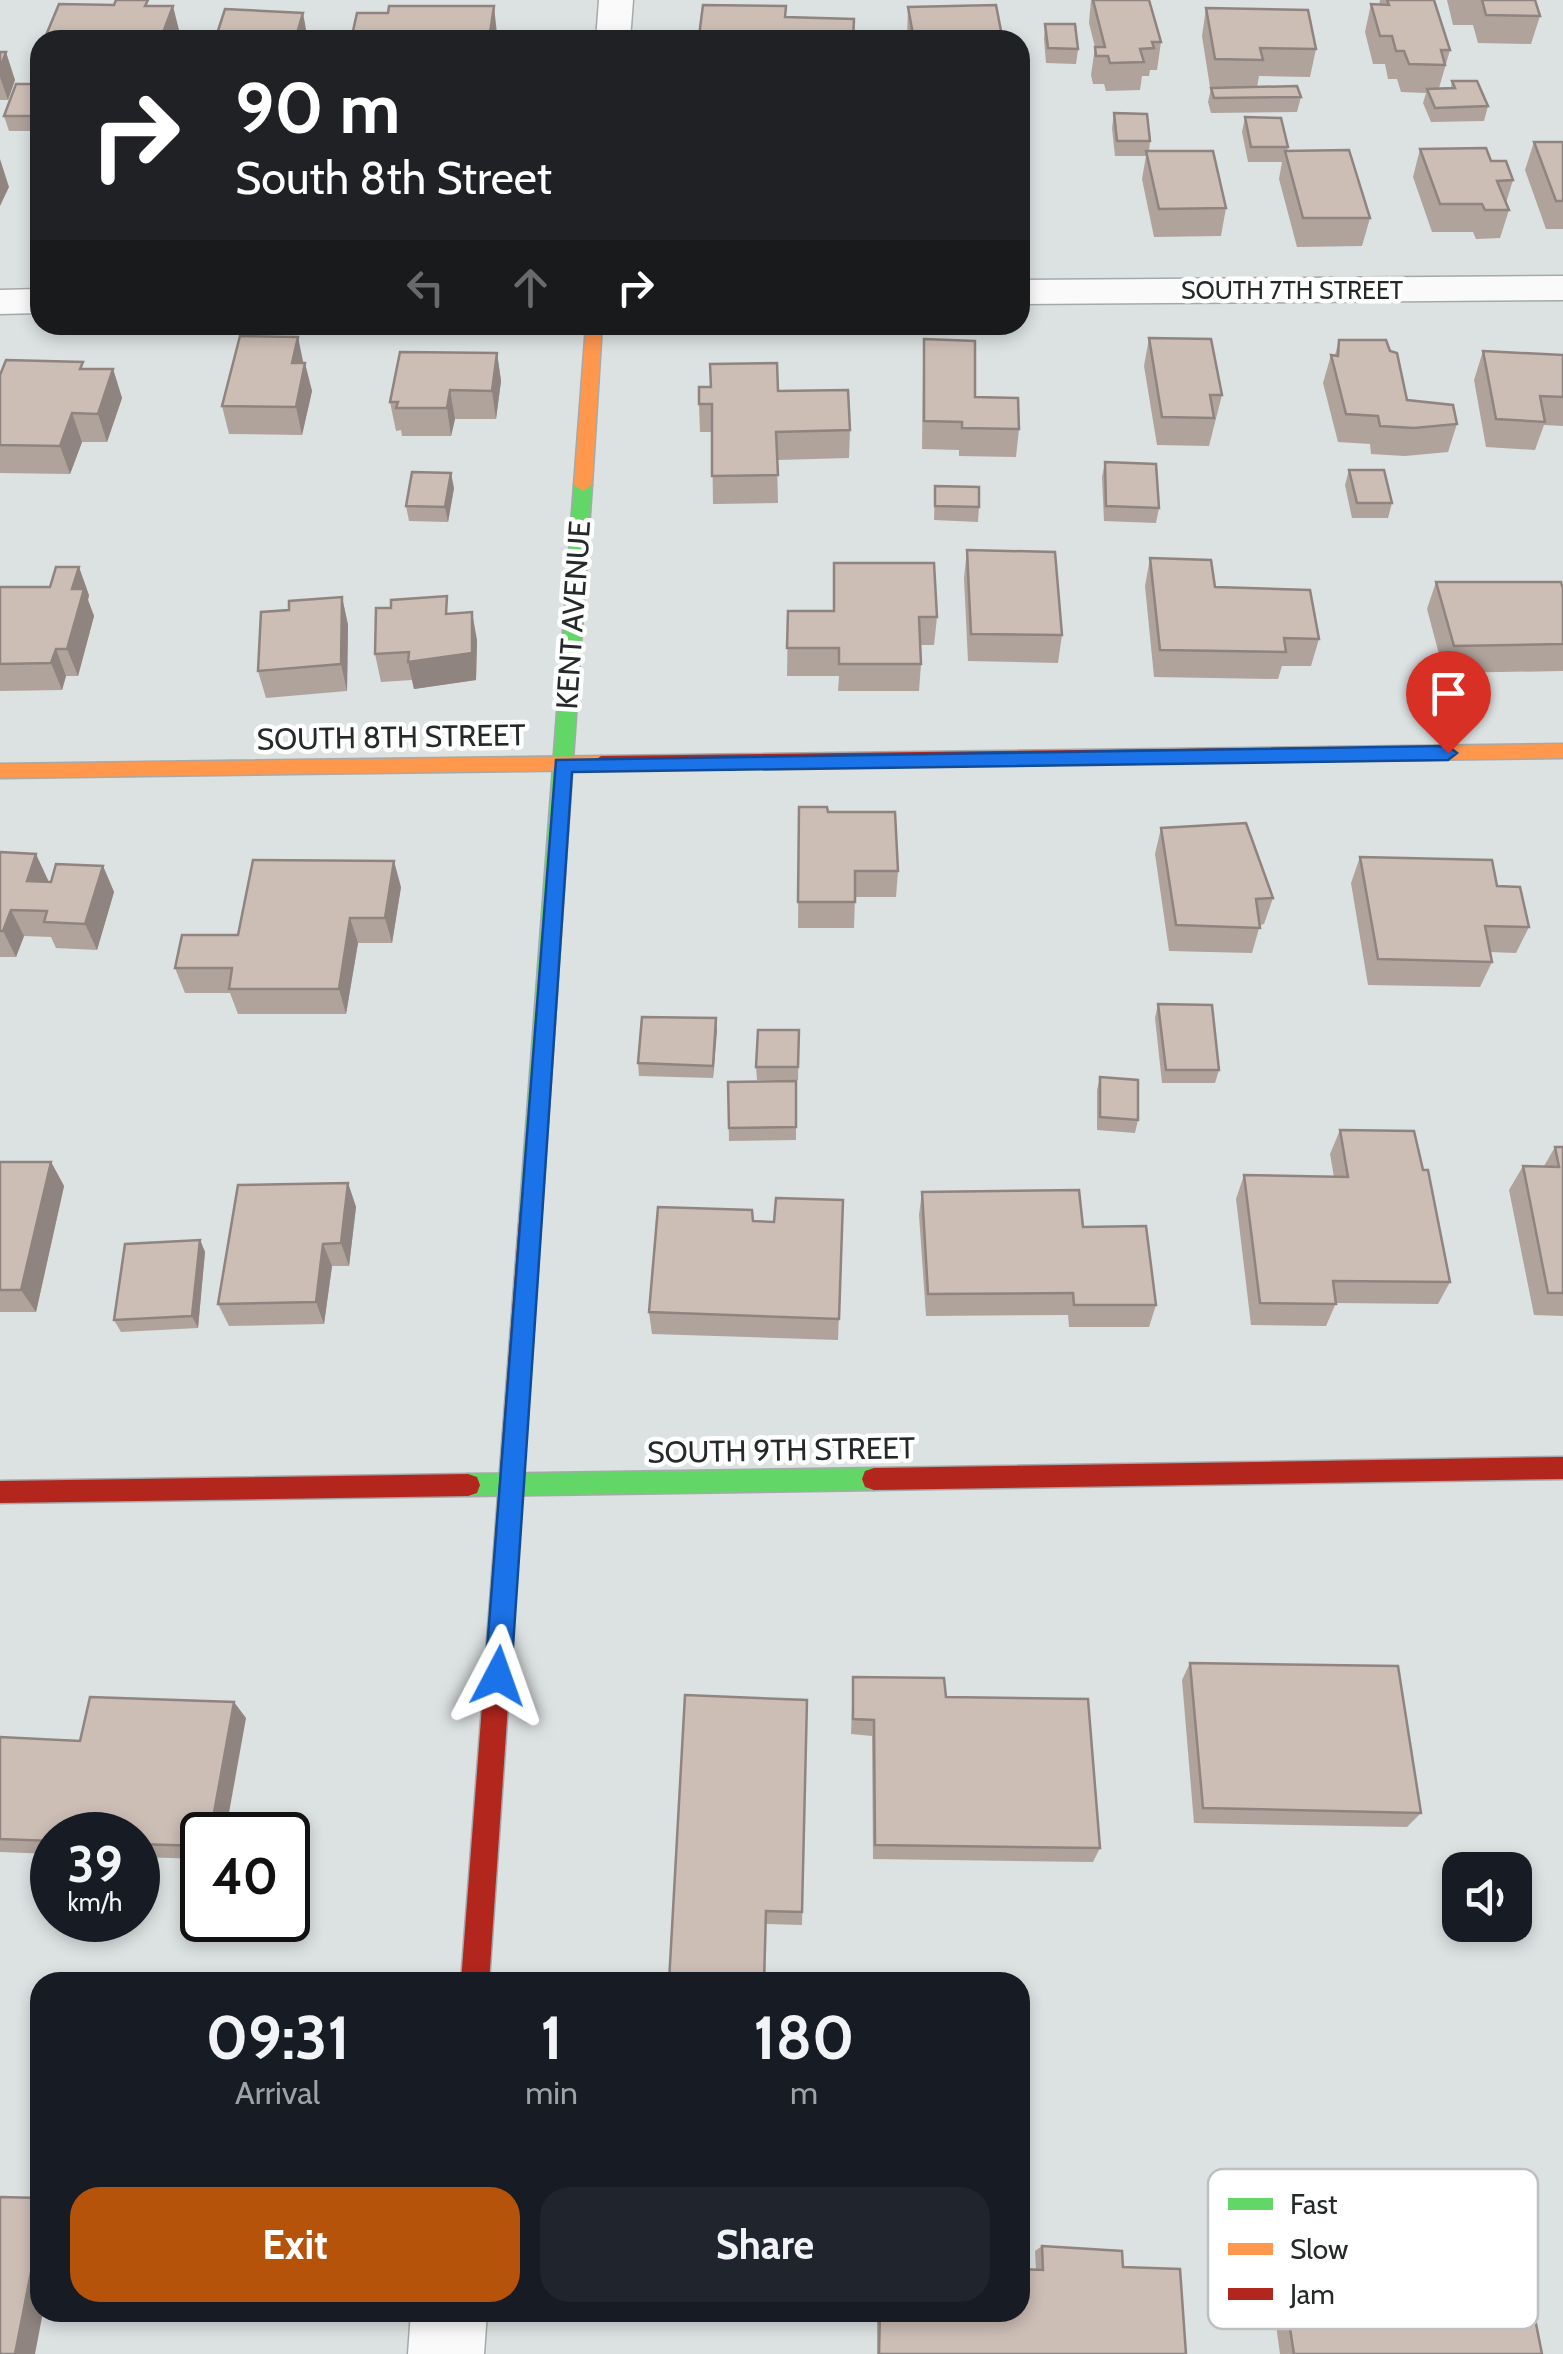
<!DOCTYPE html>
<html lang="en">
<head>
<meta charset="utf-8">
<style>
  :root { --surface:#171b24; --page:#20242c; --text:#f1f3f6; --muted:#9ea1a6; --accent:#b45309 }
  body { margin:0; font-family:Cabin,sans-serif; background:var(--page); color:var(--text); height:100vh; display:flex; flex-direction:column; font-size:38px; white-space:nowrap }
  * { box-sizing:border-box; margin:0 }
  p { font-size:32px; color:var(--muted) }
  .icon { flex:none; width:55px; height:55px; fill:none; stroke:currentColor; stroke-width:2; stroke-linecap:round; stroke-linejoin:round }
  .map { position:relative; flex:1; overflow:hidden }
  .panel { position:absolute; left:30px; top:1972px; width:1000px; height:350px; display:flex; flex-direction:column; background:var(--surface); border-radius:30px; box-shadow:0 5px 15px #0003 }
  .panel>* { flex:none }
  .hud { position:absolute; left:30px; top:30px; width:1000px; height:305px; border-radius:30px; box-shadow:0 5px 15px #0003; background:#202124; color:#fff; overflow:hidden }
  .fabs { position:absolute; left:1442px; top:1852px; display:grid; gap:20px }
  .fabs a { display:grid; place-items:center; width:90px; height:90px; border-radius:20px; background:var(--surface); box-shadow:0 5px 15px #0003; font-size:50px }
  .speed { position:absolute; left:30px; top:1812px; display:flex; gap:20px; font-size:50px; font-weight:700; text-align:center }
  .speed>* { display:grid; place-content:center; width:130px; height:130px; border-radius:50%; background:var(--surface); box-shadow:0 5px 15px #0003; line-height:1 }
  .speed small { font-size:25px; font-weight:400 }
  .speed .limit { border:5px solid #111; border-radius:15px; background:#fff; color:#111 }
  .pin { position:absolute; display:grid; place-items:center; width:85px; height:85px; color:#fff; margin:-102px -42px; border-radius:50% 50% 50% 0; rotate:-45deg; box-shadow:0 0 10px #0007 }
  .pin .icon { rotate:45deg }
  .me { position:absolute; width:110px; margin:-55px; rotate:4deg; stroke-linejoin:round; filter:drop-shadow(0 0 8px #0008) }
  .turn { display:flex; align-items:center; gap:35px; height:210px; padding:0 40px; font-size:45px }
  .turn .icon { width:130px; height:130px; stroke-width:2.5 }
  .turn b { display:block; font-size:70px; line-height:85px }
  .lanes { display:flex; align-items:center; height:95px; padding:0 40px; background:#0003; justify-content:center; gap:50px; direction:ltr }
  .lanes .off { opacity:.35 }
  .eta { display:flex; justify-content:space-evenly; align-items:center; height:170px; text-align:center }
  .eta b { font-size:60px; font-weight:800; line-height:70px }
  .action { display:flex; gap:20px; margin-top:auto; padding:20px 40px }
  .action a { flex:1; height:115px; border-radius:30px; background:var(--accent); color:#fff; font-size:40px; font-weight:800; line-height:115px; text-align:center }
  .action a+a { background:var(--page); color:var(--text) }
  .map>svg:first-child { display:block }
</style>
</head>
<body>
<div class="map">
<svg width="1563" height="2354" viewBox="0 0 1563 2354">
  <rect width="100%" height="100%" fill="#dce1e1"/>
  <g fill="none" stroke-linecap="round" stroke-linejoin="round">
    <defs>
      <g id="street">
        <polygon points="599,0 633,0 630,40 596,40"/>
        <polygon points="1563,276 1563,300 1020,304 1020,280"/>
        <polygon points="40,289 40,313 0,314 0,290"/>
        <polygon points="411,2312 487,2312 484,2354 408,2354"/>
      </g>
      <g id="fast">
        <polygon points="583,479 592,485 542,1208 539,1215 531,1218 523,1215 520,1208 574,485"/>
        <polygon points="874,1468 883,1471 886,1479 883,1487 874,1490 468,1496 459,1493 456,1485 459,1477 468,1474"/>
      </g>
      <g id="slow">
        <polygon points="586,325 602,325 592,485 583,491 574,485"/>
        <polygon points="1563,744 1563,758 1329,761 1319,754 1329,747"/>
        <polygon points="601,756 611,763 601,770 0,778 0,764"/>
      </g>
      <g id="jam">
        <polygon points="1329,747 1339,754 1329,761 601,770 591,763 601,756"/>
        <polygon points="531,1198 539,1201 542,1208 489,1982 461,1982 520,1208 523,1201"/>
        <polygon points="1563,1457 1563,1479 874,1490 865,1487 862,1479 865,1471 874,1468"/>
        <polygon points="468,1474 477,1477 480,1485 477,1493 468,1496 0,1503 0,1481"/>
      </g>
    </defs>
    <!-- street casing -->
    <use href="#street" stroke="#a5a9a9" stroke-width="3"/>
    <!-- fast casing -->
    <use href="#fast" stroke="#a5a9a9" stroke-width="3"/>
    <!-- slow casing -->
    <use href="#slow" stroke="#a5a9a9" stroke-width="3"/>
    <!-- jam casing -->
    <use href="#jam" stroke="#a5a9a9" stroke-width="3"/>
    <!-- street -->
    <use href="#street" fill="#fafafa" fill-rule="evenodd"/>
    <!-- fast -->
    <use href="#fast" fill="#63d668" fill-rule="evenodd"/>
    <!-- slow -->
    <use href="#slow" fill="#ff974d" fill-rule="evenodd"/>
    <!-- jam -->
    <use href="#jam" fill="#b3261e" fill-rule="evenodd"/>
  </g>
  <!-- wall -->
  <g fill="#afa39c">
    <polygon points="1091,0 1149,0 1161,42 1157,70 1150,70 1149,76 1142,76 1140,90 1106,91 1104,84 1093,84 1091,75 1095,47 1089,23"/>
    <polygon points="1380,0 1434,0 1450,50 1439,88 1451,88 1452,81 1488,106 1484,121 1431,122 1423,103 1426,93 1401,92 1397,79 1388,79 1385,64 1373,64 1365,32 1371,4 1379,5"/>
    <polygon points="1447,0 1535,0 1540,16 1531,44 1478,43 1473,25 1453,25"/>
    <polygon points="908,7 1002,36 1002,40 907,40"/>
    <polygon points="1206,8 1316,49 1310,77 1259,76 1257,87 1301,97 1297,112 1211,113 1208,102 1211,88 1228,87 1210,87 1202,36"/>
    <polygon points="786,17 854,40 699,40 699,36"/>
    <polygon points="1045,24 1078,49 1076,64 1046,63 1044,39"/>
    <polygon points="0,52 15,80 8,100 0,100"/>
    <polygon points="40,84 40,131 9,131 4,116"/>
    <polygon points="1114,113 1150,141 1149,151 1226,208 1221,236 1154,237 1142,179 1146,156 1115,156 1112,128"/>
    <polygon points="1245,117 1288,147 1287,151 1370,218 1362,246 1297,247 1279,179 1282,162 1248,162 1242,132"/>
    <polygon points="1534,142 1563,142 1563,229 1546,229 1525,170"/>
    <polygon points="1420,149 1491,161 1513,180 1506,203 1509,210 1500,238 1476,239 1473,232 1432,232 1413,177"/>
    <polygon points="1149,338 1222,395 1209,446 1157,445 1144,366"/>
    <polygon points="924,339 975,397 1019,429 1016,457 959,456 959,450 922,449 923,368"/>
    <polygon points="1339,340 1407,400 1457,424 1448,452 1405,456 1371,454 1370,444 1338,442 1323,383 1331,355 1335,355"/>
    <polygon points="1483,351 1563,355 1563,426 1544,425 1535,450 1486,447 1474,380"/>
    <polygon points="497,353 501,381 496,419 455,419 451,436 402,436 401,430 396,431 390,402"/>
    <polygon points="304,363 312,391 302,435 229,434 222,406"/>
    <polygon points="85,369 113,369 122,398 107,442 82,442 70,474 0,473 0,375"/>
    <polygon points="711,387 778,391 850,430 849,458 777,460 778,503 713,504 712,432 700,432 699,404"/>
    <polygon points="1105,462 1159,508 1156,523 1104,521 1102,477"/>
    <polygon points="1349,470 1392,503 1388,518 1352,518 1345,485"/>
    <polygon points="935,486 979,507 978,522 934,520"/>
    <polygon points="454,488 448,522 409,521 406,506"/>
    <polygon points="967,550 1062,635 1058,663 968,661 964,578"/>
    <polygon points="1150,558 1215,587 1319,639 1311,666 1282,666 1278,679 1154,677 1145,586"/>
    <polygon points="834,563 937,617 934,645 920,645 921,664 919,691 838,691 839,676 787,676 788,611 833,611"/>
    <polygon points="1436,582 1563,589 1563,671 1444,673 1427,609"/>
    <polygon points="0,587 89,595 88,600 94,616 78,676 66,676 62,690 0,691"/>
    <polygon points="342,597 348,625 347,691 266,698 258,671 289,610"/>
    <polygon points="450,614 477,640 476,680 414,689 412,680 381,682 375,654"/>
    <polygon points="799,807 828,812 898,871 896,897 855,897 854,928 798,928"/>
    <polygon points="1161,828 1273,898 1264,924 1260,925 1252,953 1169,951 1155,854"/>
    <polygon points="0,852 48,880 48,882 103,866 114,892 97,950 56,948 51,937 24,936 16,957 0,957"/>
    <polygon points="1360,857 1497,886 1529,927 1516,953 1490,952 1492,962 1480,987 1368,985 1351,883"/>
    <polygon points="401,887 392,943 358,943 346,1014 238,1014 230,993 185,993 175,968 238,935"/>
    <polygon points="1158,1004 1219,1070 1215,1083 1162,1083 1155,1018"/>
    <polygon points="716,1018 713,1078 639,1076 638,1063"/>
    <polygon points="799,1030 798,1080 757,1080 756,1067"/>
    <polygon points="1100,1077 1138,1120 1135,1133 1097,1130 1097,1090"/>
    <polygon points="796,1081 796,1140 729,1141 728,1082"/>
    <polygon points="1340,1130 1450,1282 1438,1304 1336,1303 1326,1326 1251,1325 1236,1199 1244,1175 1334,1177 1330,1154"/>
    <polygon points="1555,1147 1563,1147 1563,1316 1534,1315 1509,1190 1523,1166 1544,1166"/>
    <polygon points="0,1162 51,1162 64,1186 36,1312 0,1312"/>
    <polygon points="348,1183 356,1207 349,1266 332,1266 324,1324 229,1326 218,1304"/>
    <polygon points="922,1192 1083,1227 1156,1305 1149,1327 1069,1327 1068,1315 926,1316 919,1215"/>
    <polygon points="843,1200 838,1340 652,1334 649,1312 753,1221 774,1222"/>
    <polygon points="200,1240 205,1252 198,1328 121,1332 114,1320"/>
    <polygon points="1190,1663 1421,1813 1407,1827 1194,1823 1182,1680"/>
    <polygon points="853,1677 946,1697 1100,1848 1093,1862 873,1859 872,1736 851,1734"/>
    <polygon points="807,1700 802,1925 766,1924 764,1982 669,1982"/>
    <polygon points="246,1718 202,1835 202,1859 138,1857 138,1835 52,1835 52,1854 0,1852 0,1737 80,1741"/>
    <polygon points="1042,2246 1123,2267 1186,2354 877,2354 877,2312 1020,2312 1036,2270 1035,2251"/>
    <polygon points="1382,2250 1458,2271 1542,2354 1280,2354 1269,2275 1281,2271 1369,2267 1368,2255"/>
  </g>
  <!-- shaded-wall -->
  <g fill="#8f847f">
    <polygon points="173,6 180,34 178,40 162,40 161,38"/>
    <polygon points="494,6 497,34 497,40 489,40"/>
    <polygon points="303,13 308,40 295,40"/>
    <polygon points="6,52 15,80 8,100 0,77 0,68"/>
    <polygon points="0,159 9,187 0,206"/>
    <polygon points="298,337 304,366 292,363"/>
    <polygon points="497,353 501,381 496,419 492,391"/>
    <polygon points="305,363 312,391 302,435 296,407"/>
    <polygon points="113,369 122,398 107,442 98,414"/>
    <polygon points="450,390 455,419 451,436 447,408"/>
    <polygon points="72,413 82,442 70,474 60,446"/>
    <polygon points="451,473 454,488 448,522 445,507"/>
    <polygon points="79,567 89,595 88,600 94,616 78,676 67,649 72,589"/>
    <polygon points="342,597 348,625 347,691 341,664"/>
    <polygon points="472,612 477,640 476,680 414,689 408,662"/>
    <polygon points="56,649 66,676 62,690 51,663"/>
    <polygon points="36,854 48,880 40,907 27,881"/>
    <polygon points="394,861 401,887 392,943 385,918"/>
    <polygon points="103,866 114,892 97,950 85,924"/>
    <polygon points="11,910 24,936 16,957 3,931"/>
    <polygon points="350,918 358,943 346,1014 339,989"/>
    <polygon points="716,1018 717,1031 713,1078 713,1066"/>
    <polygon points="51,1162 64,1186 36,1312 21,1290"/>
    <polygon points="348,1183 356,1207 349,1266 341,1243"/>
    <polygon points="200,1240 205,1252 198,1328 192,1316"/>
    <polygon points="323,1244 332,1266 324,1324 316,1302"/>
    <polygon points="234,1702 246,1718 225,1835 210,1835"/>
    <polygon points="40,2226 40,2312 43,2312 35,2354 15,2354"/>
  </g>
  <!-- building -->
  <g fill="#ccbdb5" stroke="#8f847f" stroke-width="2.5">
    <polygon points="116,0 148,0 145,6 173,6 161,38 177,38 176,40 44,40 59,4 114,5"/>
    <polygon points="1093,0 1149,0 1161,42 1152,42 1154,48 1140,49 1144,62 1110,63 1108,56 1096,56 1095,47 1105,47"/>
    <polygon points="1387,0 1434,0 1450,50 1441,50 1445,65 1409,64 1404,51 1396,51 1392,36 1380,36 1371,4 1389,5"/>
    <polygon points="1482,0 1535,0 1540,16 1486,15"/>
    <polygon points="703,5 786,6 785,17 854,19 853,40 802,40 802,37 788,37 787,40 762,40 762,38 699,36"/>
    <polygon points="996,5 1002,36 979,36 980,40 914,40 908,7"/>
    <polygon points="389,6 494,6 489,40 351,40 357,13 388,13"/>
    <polygon points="1206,8 1308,10 1316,49 1260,48 1263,60 1215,59"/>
    <polygon points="225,9 303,13 295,40 215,40"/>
    <polygon points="1045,24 1075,24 1078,49 1048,48"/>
    <polygon points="0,52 6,52 0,68"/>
    <polygon points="1452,81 1477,81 1488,106 1435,108 1427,89 1455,88"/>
    <polygon points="16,84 40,84 40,116 4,116"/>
    <polygon points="1297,86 1301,97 1214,98 1211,88"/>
    <polygon points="1114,113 1147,114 1150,141 1117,141"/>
    <polygon points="1245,117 1281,118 1288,147 1251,147"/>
    <polygon points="1534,142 1563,142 1563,201 1556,201"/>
    <polygon points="1486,148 1491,161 1506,161 1513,180 1497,181 1509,210 1485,210 1482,204 1440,204 1420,149"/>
    <polygon points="1349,150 1370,218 1303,218 1285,151"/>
    <polygon points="1146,151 1213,151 1226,208 1159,209"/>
    <polygon points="240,336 298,337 292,363 305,363 296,407 222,406"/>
    <polygon points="1149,338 1211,339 1222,395 1210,395 1214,418 1162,417"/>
    <polygon points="924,339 975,341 975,397 1018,398 1019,429 962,428 962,422 924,421"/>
    <polygon points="1339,340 1386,340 1390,351 1397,353 1407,400 1453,405 1457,424 1414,428 1380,426 1378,416 1346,414 1331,355 1338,356"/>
    <polygon points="1483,351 1563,355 1563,397 1540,396 1545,422 1496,419"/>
    <polygon points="400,352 497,353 492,391 450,390 447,408 396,408 398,402 390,402"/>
    <polygon points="6,360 83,362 80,369 113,369 98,414 72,413 60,446 0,445 0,375"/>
    <polygon points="777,363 778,391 848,390 850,430 776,432 778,475 712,476 712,404 699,404 699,387 711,387 710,364"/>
    <polygon points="1105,462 1156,464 1159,508 1106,506"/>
    <polygon points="1349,470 1384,470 1392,503 1357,503"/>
    <polygon points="412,472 451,473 445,507 406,506"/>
    <polygon points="935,486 979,487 979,507 935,506"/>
    <polygon points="967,550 1055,552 1062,635 971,634"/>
    <polygon points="1150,558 1211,560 1215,587 1310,590 1319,639 1284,638 1286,652 1160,650"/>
    <polygon points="834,563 934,563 937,617 919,617 921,664 839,664 839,648 787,648 788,611 834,611"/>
    <polygon points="56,567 79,567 72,589 84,589 67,649 56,649 51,663 0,664 0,587 50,587"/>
    <polygon points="1436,582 1561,582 1563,589 1563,644 1454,646"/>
    <polygon points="447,596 446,614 472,612 472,653 408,662 409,652 375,654 376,608 391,608 391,600"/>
    <polygon points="342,597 341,664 258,671 261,612 289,610 289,601"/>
    <polygon points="799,807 827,807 828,812 895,812 898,871 855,871 855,902 798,902"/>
    <polygon points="1246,823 1273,898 1256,899 1260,928 1176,925 1161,828"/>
    <polygon points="0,852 36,854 27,881 51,882 56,864 103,866 85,924 44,922 47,911 11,910 3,931 0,931"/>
    <polygon points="1360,857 1492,860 1497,886 1520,887 1529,927 1485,926 1492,962 1378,959"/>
    <polygon points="253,860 394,861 385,918 350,918 339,989 229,989 232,968 175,968 182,935 238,935"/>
    <polygon points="1158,1004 1212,1005 1219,1070 1166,1070"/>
    <polygon points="642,1017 716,1018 713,1066 638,1063"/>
    <polygon points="758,1030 799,1030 798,1067 756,1067"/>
    <polygon points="1100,1077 1138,1080 1138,1120 1100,1117"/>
    <polygon points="796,1081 796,1127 729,1128 728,1082"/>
    <polygon points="1340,1130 1414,1131 1423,1170 1428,1170 1450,1282 1333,1281 1336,1304 1260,1303 1244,1175 1348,1177"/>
    <polygon points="1555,1147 1563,1147 1563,1293 1548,1293 1523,1166 1559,1167"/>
    <polygon points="0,1162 51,1162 21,1290 0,1290"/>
    <polygon points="348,1183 341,1243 323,1244 316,1302 218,1304 238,1185"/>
    <polygon points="1079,1190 1083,1227 1146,1226 1156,1305 1074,1305 1073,1293 928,1294 922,1192"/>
    <polygon points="776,1198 843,1200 839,1319 649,1312 658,1207 752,1210 753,1221 774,1222"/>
    <polygon points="200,1240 192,1316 114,1320 125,1244"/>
    <polygon points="1190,1663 1398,1666 1421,1813 1203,1808"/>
    <polygon points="853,1677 944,1678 946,1697 1088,1699 1100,1848 875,1845 874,1720 853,1719"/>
    <polygon points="685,1695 807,1700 802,1912 766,1911 764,1982 669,1982"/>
    <polygon points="90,1697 234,1702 210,1835 202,1835 202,1846 138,1844 138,1835 52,1835 52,1841 0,1839 0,1737 80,1741"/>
    <polygon points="0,2197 40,2198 40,2226 15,2354 0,2354"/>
    <polygon points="1042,2246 1122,2251 1123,2267 1180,2269 1186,2354 879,2354 880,2312 1020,2312 1020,2269 1043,2270"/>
    <polygon points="1452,2249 1458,2271 1525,2268 1542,2354 1294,2354 1281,2271 1384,2266 1382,2250"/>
  </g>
  <!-- route -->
  <polygon fill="#1a73e8" stroke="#114b97" stroke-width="2.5" points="1448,746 1457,753 1448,760 572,772 511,1676 507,1685 498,1689 489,1685 485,1676 556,760"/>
  <g text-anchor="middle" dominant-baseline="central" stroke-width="9" stroke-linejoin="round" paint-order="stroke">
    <!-- far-street labels -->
    <g font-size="25" fill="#252929" stroke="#fff">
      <text x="1292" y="290">SOUTH 7TH STREET</text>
    </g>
    <!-- street labels -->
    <g font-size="30" fill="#252929" stroke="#fff">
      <text transform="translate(573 615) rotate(-86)">KENT AVENUE</text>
      <text transform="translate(391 737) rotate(-1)">SOUTH 8TH STREET</text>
      <text transform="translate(781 1450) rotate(-1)">SOUTH 9TH STREET</text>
    </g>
  </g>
  <!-- legend -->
  <rect x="1208" y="2169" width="330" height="160" rx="15" fill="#fff" stroke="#bebfbf" stroke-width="2.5"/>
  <rect x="1228" y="2198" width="45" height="12" fill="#63d668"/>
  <rect x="1228" y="2243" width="45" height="12" fill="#ff974d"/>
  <rect x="1228" y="2288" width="45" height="12" fill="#b3261e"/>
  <g font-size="28" fill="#252929">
    <text x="1290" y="2214">Fast</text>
    <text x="1290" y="2259">Slow</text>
    <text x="1290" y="2304">Jam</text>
  </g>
</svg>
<div class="fabs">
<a><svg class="icon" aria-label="sound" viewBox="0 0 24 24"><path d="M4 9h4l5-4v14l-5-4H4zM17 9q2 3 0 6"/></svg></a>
</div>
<div class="speed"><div>39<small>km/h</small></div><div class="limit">40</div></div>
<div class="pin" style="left:1448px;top:753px;background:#d93025"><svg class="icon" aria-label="arrive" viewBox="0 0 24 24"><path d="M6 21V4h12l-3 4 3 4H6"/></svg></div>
<svg class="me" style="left:498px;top:1676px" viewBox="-20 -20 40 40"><path d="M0-17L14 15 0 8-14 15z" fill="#1a73e8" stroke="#fff" stroke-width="4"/></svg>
<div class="hud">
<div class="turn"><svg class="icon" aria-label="right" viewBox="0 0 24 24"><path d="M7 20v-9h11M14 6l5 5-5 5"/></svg><div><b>90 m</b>South 8th Street</div></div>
<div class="lanes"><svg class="icon off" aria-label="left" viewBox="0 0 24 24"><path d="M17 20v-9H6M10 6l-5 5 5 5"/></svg><svg class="icon off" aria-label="ahead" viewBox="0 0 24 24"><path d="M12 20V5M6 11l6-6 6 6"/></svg><svg class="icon" aria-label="right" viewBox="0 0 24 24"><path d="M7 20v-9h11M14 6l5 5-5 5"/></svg></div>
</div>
<section class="panel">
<div class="eta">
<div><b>09:31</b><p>Arrival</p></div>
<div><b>1</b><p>min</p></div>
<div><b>180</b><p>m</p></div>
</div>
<div class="action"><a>Exit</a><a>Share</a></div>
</section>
</div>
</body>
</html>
